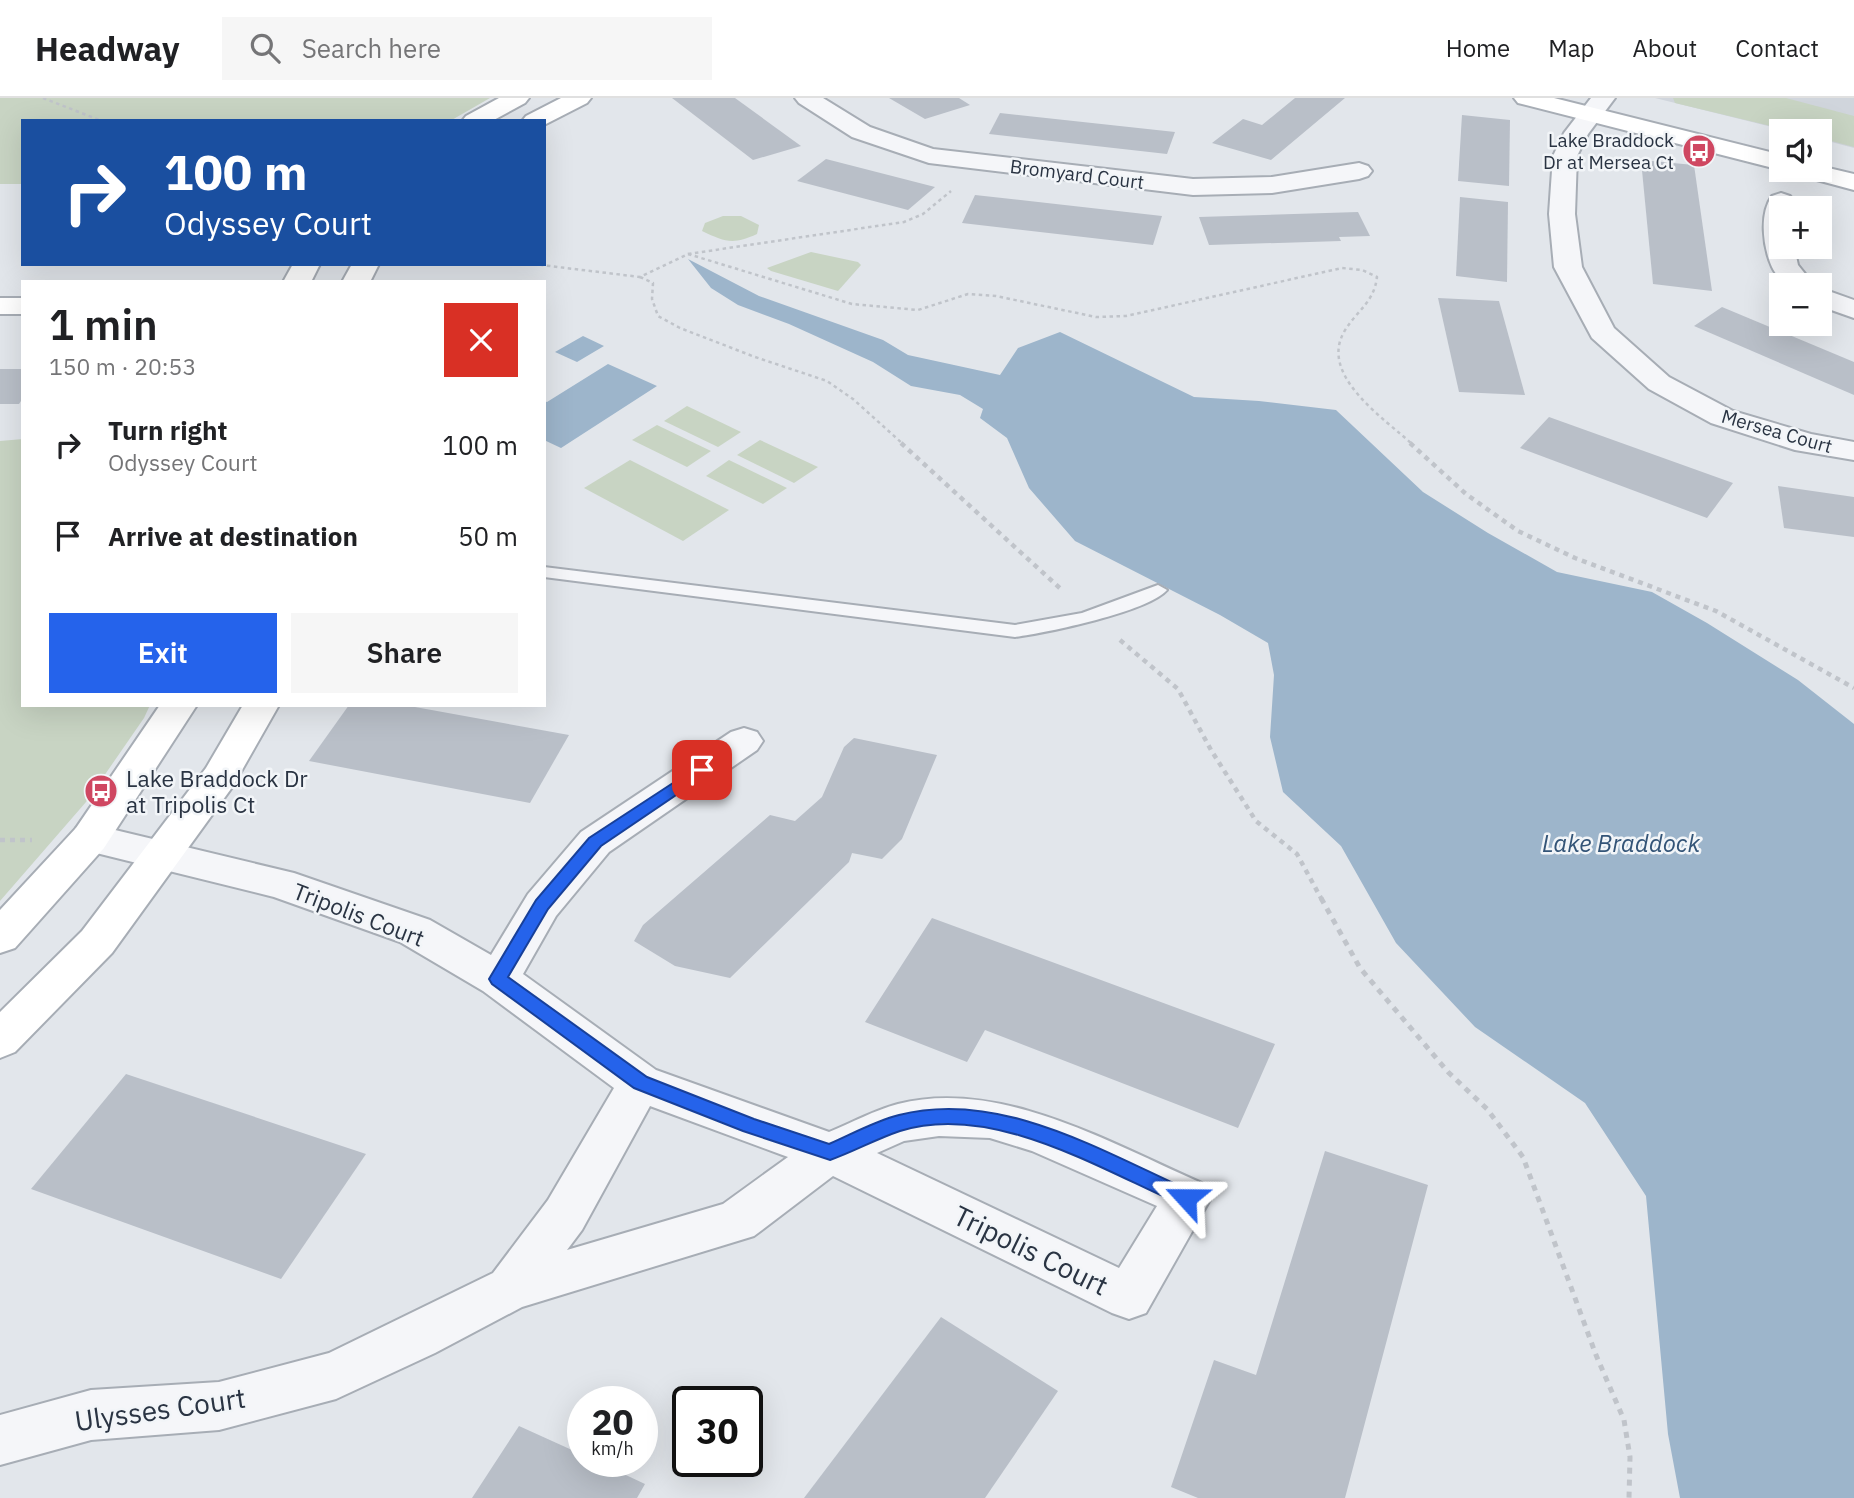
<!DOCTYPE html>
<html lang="en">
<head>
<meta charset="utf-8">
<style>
  :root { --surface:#fff; --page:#f6f6f6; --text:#202124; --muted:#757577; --line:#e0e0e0; --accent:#2563eb }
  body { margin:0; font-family:"IBM Plex Sans",sans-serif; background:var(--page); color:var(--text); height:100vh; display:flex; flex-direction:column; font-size:26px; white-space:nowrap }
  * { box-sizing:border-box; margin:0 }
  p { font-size:23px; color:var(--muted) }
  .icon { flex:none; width:38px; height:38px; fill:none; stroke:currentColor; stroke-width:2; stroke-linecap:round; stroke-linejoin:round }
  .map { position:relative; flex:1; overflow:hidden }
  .details { position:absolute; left:21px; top:182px; width:525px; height:427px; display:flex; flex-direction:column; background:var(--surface); border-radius:0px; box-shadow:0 7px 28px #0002 }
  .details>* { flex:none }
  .banner { position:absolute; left:21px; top:21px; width:525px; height:147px; border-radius:0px; box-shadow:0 7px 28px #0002; background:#1a4fa0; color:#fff; overflow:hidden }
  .buttons { position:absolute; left:1769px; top:21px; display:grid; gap:14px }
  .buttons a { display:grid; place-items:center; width:63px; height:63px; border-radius:0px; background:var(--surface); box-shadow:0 7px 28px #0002; font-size:35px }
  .speed { position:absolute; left:567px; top:1288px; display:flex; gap:14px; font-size:35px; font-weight:700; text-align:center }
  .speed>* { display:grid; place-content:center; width:91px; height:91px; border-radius:50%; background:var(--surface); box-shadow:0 7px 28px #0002; line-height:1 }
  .speed small { font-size:18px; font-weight:400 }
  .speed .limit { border:4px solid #111; border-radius:10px; background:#fff; color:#111 }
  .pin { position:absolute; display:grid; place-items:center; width:60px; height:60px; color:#fff; margin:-30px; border-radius:14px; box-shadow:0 4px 10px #0006 }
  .me { position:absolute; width:77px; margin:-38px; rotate:294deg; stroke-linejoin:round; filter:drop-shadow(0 0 5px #0008) }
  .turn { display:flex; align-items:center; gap:24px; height:147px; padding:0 28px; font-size:32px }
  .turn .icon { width:91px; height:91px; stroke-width:2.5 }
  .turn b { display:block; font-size:49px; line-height:60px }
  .round { display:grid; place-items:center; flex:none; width:74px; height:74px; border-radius:0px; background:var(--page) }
  .overview { display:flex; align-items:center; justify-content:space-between; height:119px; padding:0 28px }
  h1 { font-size:42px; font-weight:600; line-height:52px }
  .button { display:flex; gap:14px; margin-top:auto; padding:14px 28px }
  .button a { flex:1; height:80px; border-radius:0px; background:var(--accent); color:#fff; font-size:28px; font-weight:600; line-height:80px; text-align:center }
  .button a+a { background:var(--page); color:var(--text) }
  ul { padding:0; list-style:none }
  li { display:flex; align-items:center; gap:21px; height:91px; padding:0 28px }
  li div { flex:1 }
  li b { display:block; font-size:26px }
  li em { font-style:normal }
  header { display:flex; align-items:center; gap:42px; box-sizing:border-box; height:98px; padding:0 35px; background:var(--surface); border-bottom:2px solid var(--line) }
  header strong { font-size:33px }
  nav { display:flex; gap:38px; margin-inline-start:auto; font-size:24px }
  .search { width:490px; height:63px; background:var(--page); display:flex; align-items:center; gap:18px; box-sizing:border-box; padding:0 24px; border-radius:0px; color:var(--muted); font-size:26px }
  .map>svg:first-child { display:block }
</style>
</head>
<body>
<header>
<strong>Headway</strong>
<div class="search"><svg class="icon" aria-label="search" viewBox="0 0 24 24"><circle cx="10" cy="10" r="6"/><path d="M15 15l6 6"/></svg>Search here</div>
<nav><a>Home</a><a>Map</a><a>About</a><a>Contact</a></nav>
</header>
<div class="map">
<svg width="1854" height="1400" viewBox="0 0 1854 1400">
  <rect width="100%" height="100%" fill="#e2e6eb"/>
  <!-- built -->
  <polygon fill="#d0d5dc" points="1655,0 1854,0 1854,50 1820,41 1820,33 1788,33"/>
  <!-- green -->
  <g fill="#c8d4c3">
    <polygon points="0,0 490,0 450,23 23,23 23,86 0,86"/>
    <polygon points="1673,0 1786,0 1854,18 1854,49 1820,40 1820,33 1791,33 1675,5"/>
    <path d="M723,118h18l18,9 -2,9c-24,11 -32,8 -55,-3l3,-8z"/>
    <polygon points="811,154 858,164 861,167 838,193 771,173 767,170"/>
    <polygon points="687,308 741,334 718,349 664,323"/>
    <polygon points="657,327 711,353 687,369 632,342"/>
    <polygon points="23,341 23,607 150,607 144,620 86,704 0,803 0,343"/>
    <polygon points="760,342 818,369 794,385 737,357"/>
    <polygon points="630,362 729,412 683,443 584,390"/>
    <polygon points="729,362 787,390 763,406 706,378"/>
  </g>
  <!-- water -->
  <g fill="#9db5cb">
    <polygon points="688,161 759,198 883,242 908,257 1000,277 1018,250 1060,234 1194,299 1259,303 1336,312 1423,394 1488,435 1557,474 1652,494 1707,525 1798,582 1854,626 1854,1400 1680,1400 1668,1336 1646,1098 1585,1005 1475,929 1396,845 1341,748 1283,694 1270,639 1274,577 1268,545 1220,517 1075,443 1029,390 1007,340 980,320 983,311 960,297 911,288 873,264 789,226 738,207 711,190"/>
    <polygon points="583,238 604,248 577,264 555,254"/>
    <polygon points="608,266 657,288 561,350 544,342 544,303 547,304"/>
  </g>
  <!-- building -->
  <g fill="#b9bfc8">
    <polygon points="672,0 735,0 801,48 753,62"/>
    <polygon points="889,0 959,0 970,7 925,21"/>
    <polygon points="1295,0 1345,0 1271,62 1212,45 1243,21 1262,27"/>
    <polygon points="1000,15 1175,34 1167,56 989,36"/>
    <polygon points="1462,17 1510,22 1509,88 1458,83"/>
    <polygon points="826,61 935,89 908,112 797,83"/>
    <polygon points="1641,62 1694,67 1712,193 1653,186"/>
    <polygon points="975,97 1162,118 1153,147 962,125"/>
    <polygon points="1460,99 1508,104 1507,184 1456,178"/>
    <polygon points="1358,114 1370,138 1339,139 1341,143 1209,147 1199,119"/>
    <polygon points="1438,200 1499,203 1525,297 1459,294"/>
    <polygon points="1722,209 1854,264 1854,297 1694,228"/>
    <polygon points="0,271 23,271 23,300 19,306 0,306"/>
    <polygon points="1549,319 1733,385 1707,420 1520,350"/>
    <polygon points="1778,388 1854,399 1854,439 1784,430"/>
    <polygon points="349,607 404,607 569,637 530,705 309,663"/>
    <polygon points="854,640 937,657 902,741 882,761 852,755 849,764 730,880 675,868 634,843 643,827 770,717 795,723 822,699 844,649"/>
    <polygon points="932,820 1275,946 1238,1030 985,932 967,964 865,924"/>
    <polygon points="126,976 366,1056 281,1181 31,1091"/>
    <polygon points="1325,1053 1428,1087 1345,1400 1198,1400 1171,1389 1214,1262 1256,1277"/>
    <polygon points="941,1219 1058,1293 985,1400 804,1400"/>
    <polygon points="519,1328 583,1357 583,1363 596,1363 645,1386 637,1400 472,1400"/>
  </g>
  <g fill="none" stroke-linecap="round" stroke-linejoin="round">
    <defs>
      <path id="lane" d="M544,469l471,58 67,-12 76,-28 9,5c-19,22 -122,43 -152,47l-471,-60z"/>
      <g id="street">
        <polygon points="795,0 823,0 870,29 933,51 1193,81 1272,79 1359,65 1368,68 1372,73 1368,78 1359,81 1272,95 1193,97 929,65 852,39 799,5"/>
        <polygon points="1591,0 1615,0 1588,36 1577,58 1575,116 1582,169 1614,230 1669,279 1733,313 1811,336 1854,344 1854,362 1795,352 1711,325 1649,291 1592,240 1554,169 1549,116 1553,58 1564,35"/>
        <path d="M1781,95l9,3 4,5 -2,7h-10v39h12l4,18 16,20h-28c-4,-5 -11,-11 -14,-18 -9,-20 -13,-53 0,-71z"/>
        <polygon points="1820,190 1854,202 1854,220 1820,208"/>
        <path d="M744,630l13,4 6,9 -6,9 -148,102 -53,64 -33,58 133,96 173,62c22,-9 46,-22 69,-28 103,-26 214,40 306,80l7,14 -65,115 -17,6 -17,-6 -279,-137 -79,60 -232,71 -87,46 -99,46 -117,31 -128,10 -91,25v-50l91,-25 128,-8 110,-29 164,-80 55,-73 66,-112 -131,-97 -83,-49 -126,-45 -198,-49 -6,-10 6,-10 14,-4 204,49 136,47 61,35 37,-61 53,-62 150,-100zM650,1008l138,51 -65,47 -156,46 15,-20zM939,1038l51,2 42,13 125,55 -38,62 -242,-115 27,-12z"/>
      </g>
      <g id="secondary">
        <polygon points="499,0 529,0 525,5 492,23 462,23 466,18"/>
        <polygon points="561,0 591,0 587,5 544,27 544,23 522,23 526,18"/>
        <polygon points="1514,0 1554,0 1782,57 1782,72 1785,72 1773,70 1518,5"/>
        <polygon points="1820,68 1854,76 1854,92 1798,77 1795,72 1820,72"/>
        <polygon points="293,166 320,166 311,184 283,184"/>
        <polygon points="352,166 379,166 370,184 342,184"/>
        <rect x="0" y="200" width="23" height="16"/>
        <polygon points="160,607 197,607 104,750 15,850 0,855 0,812 76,730"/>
        <polygon points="243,607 279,607 233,688 112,855 15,954 0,960 0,914 82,833 206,670"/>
      </g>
    </defs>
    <!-- lane casing -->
    <use href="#lane" stroke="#a7adb5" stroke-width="4"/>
    <!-- street casing -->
    <use href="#street" stroke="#a7adb5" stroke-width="4"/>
    <!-- secondary casing -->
    <use href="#secondary" stroke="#a7adb5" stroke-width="4"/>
    <!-- path-far2 -->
    <g stroke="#c0c4ca" stroke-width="2.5" stroke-dasharray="3.5 3.5" stroke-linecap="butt">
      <polyline points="43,0 102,23"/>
      <path d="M688,156l164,50 66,6 50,-16 28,2 100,21 30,-1 216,-48 20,2 15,7c-3,26 -21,34 -33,55 -25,44 41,87 68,112"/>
      <polyline points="533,166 640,179 688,156 904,124 923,116 951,93"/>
      <polyline points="640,179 653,185 652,201 658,218 680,230 755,259 827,283 853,301 903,346"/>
    </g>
    <!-- path-far1 -->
    <g stroke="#c0c4ca" stroke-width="4.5" stroke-dasharray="5 5" stroke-linecap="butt">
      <polyline points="901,345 1063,493"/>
      <polyline points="1410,345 1466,396 1518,433 1575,460 1716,513 1854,590"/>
      <polyline points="1120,542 1178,591 1211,652 1256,723 1297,756 1322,802"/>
      <polyline points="0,742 32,742"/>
    </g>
    <!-- path -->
    <polyline stroke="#c0c4ca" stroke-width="5" stroke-dasharray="6 6" stroke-linecap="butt" points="1321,800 1360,870 1448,974 1487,1011 1523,1059 1596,1257 1624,1322 1630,1359 1629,1400"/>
    <!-- lane -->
    <use href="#lane" fill="#f5f6f9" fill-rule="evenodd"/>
    <!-- street -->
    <use href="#street" fill="#f5f6f9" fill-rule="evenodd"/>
    <!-- secondary -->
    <use href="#secondary" fill="#fff" fill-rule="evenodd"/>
  </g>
  <!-- route -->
  <path fill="#2563eb" stroke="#184099" stroke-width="2" d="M702,666l5,2 2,4 -2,4 -106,72 -53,63 -40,68 139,100 107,42 75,25c23,-10 46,-23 70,-29 102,-26 204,37 294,77l3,6 -3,6 -7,3 -6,-3c-82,-36 -189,-102 -280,-73 -24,8 -47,21 -70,29l-87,-29 -109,-43 -142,-104 -3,-5 47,-79 53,-62z"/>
  <!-- icons -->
  <defs>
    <symbol id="bus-disc" viewBox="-11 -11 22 22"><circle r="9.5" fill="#cf4761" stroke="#f2f5f8"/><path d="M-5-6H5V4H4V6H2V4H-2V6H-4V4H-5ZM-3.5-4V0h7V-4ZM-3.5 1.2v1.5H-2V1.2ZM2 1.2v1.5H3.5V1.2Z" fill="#fff"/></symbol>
  </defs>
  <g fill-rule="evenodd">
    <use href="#bus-disc" x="1680" y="34" width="38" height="38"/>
    <use href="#bus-disc" x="82" y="674" width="38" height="38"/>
  </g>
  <g text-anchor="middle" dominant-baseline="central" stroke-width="5" stroke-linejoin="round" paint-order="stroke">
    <!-- far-poi labels -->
    <g font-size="19" fill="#2a3443" stroke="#f2f5f8" text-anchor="end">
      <text x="1674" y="42">Lake Braddock<tspan x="1674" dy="22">Dr at Mersea Ct</tspan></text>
    </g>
    <!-- far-street labels -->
    <g font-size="19" fill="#2a3443" stroke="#f2f5f8">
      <text transform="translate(1077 76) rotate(7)">Bromyard Court</text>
      <text transform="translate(1777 333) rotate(16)">Mersea Court</text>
    </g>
    <!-- poi labels -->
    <g font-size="23" fill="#2a3443" stroke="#f2f5f8" text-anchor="start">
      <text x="126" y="680">Lake Braddock Dr<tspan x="126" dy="26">at Tripolis Ct</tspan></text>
    </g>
    <!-- street labels -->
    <g font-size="23" fill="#2a3443" stroke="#f2f5f8">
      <text transform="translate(359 816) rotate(21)">Tripolis Court</text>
    </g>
    <!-- water labels -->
    <g font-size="24" font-style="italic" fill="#335477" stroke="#f2f5f8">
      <text x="1621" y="745">Lake Braddock</text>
    </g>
    <!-- near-street labels -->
    <g font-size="28" fill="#2a3443" stroke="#f2f5f8">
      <text transform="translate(1031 1152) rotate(26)">Tripolis Court</text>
      <text transform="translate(160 1311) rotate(-8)">Ulysses Court</text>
    </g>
  </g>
</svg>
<div class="buttons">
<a><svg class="icon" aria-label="sound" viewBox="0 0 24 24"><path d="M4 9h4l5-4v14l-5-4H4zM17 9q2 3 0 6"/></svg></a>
<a>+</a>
<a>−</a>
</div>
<div class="speed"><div>20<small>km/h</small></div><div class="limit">30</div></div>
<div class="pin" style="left:702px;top:672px;background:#d93025"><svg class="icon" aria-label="arrive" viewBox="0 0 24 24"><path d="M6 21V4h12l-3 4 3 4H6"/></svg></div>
<svg class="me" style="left:1186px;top:1100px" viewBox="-20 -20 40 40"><path d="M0-17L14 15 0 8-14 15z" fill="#2563eb" stroke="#fff" stroke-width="4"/></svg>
<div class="banner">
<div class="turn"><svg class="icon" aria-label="right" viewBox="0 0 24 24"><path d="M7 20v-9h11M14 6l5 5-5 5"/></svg><div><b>100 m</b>Odyssey Court</div></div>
</div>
<section class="details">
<div class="overview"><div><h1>1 min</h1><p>150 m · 20:53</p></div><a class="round" style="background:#d93025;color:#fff"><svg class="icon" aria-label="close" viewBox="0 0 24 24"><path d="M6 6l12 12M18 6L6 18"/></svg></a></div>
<ul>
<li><svg class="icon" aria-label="right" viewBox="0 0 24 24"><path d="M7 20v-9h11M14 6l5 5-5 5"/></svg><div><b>Turn right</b><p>Odyssey Court</p></div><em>100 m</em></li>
<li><svg class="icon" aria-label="arrive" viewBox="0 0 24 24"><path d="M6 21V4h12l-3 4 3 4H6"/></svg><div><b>Arrive at destination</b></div><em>50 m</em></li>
</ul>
<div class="button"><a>Exit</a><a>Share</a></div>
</section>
</div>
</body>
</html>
